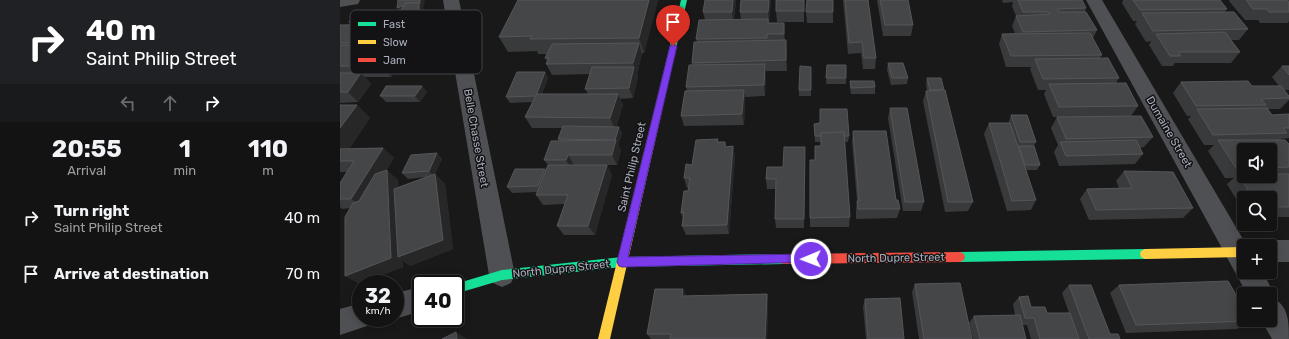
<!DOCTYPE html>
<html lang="en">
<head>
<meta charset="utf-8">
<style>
  :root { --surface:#131313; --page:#202021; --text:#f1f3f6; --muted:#9d9ea0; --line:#323233 }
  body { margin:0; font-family:Rubik,sans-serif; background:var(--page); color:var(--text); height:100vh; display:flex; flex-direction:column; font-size:15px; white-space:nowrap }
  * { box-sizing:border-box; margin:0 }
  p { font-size:13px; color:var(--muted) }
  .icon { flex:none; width:22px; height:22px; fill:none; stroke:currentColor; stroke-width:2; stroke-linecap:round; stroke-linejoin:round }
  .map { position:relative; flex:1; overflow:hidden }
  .details { display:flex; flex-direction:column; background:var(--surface); width:340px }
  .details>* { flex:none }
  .hud { background:#202124; color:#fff; overflow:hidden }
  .buttons { position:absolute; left:897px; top:143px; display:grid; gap:8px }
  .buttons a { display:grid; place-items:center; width:40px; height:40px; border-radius:4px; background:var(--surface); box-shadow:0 2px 10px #0003,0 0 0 1px var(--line); font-size:20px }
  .speed { position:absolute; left:12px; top:275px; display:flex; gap:8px; font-size:20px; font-weight:700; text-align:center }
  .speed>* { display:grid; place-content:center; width:52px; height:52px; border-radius:50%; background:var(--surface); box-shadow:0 2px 10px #0003,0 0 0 1px var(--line); line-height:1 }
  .speed small { font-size:10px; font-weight:400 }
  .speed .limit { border:2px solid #111; border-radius:6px; background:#fff; color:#111 }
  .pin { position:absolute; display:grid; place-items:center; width:34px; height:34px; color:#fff; margin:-41px -17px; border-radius:50% 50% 50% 0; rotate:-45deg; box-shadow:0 0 4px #0007 }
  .pin .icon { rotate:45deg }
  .me { position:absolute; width:44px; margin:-22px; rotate:269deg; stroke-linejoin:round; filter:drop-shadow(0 0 3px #0008) }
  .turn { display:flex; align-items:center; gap:14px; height:84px; padding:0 20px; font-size:18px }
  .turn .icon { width:52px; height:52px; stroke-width:2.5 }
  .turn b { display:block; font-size:28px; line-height:34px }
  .lanes { display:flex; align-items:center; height:38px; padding:0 20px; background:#0003; justify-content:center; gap:20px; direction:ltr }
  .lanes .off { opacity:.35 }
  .eta { display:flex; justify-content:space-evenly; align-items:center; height:68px; text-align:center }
  .eta b { font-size:24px; font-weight:700; line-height:28px }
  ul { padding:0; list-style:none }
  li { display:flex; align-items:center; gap:12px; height:56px; padding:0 20px }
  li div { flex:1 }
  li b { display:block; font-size:15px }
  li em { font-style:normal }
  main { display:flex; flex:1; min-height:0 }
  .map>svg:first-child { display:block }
</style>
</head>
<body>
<main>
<section class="details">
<div class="hud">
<div class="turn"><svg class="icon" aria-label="right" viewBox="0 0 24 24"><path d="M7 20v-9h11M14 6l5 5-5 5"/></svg><div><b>40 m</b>Saint Philip Street</div></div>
<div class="lanes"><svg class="icon off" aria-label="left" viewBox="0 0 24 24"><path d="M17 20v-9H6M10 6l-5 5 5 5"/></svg><svg class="icon off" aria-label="ahead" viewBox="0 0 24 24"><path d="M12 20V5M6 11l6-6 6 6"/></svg><svg class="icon" aria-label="right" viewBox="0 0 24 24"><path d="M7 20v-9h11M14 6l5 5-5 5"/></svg></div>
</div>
<div class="eta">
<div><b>20:55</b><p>Arrival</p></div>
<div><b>1</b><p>min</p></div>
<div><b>110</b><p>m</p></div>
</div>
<ul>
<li><svg class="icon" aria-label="right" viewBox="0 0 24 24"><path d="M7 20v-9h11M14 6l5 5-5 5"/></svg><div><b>Turn right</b><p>Saint Philip Street</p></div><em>40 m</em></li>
<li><svg class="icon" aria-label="arrive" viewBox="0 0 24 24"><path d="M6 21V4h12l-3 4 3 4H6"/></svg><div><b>Arrive at destination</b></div><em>70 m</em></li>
</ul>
</section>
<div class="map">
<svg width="949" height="339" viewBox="0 0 949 339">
  <rect width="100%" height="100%" fill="#191919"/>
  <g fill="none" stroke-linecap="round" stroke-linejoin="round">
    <!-- street -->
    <g fill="#4e5053" fill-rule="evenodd">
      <polygon points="0,0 20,0 18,4 0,7"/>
      <polygon points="103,0 119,0 175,275 171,283 162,287 153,283 149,275"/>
      <path d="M746,0h16l145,246h-3v26h19l11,22 -2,4c17,7 17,25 17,41h-17l-11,-19h9v-26h-23z"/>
      <polygon points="930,240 949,240 949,262 930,262 930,246 920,246 921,243"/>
      <polygon points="81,287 81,311 55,319 53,318 55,318 55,293"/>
      <polygon points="21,303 21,318 33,318 30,325 0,335 0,309"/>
    </g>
    <!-- fast -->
    <g fill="#16e098" fill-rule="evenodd">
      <polygon points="341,0 347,0 322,111 318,114 314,111"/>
      <polygon points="805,249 809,251 810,254 809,257 805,259 620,262 616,260 615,257 616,254 620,252"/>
      <polygon points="443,254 447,256 448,259 447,262 443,264 282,267 162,280 115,294 115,284 162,270 282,257"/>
    </g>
    <!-- slow -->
    <g fill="#ffcf43" fill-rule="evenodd">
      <polygon points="318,108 322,111 270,339 258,339 314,111"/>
      <polygon points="904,247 904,257 805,259 801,257 800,254 801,251 805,249"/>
    </g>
    <!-- jam -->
    <polygon fill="#f24e42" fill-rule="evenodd" points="620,252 624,254 625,257 624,260 620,262 443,264 439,262 438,259 439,256 443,254"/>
  </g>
  <!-- wall -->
  <g fill="#393a3b" fill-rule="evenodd">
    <polygon points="318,0 304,53 302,53 302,54 297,74 298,77 293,98 280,99 283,105 276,127 279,127 282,133 278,145 281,150 277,165 267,165 272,175 255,235 224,235 217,226 225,204 203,205 196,195 197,192 172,193 167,187 206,170 208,165 204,160 219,141 218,139 223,128 192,128 185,117 192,102 170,103 166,97 205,72 208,78 202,94 248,94 245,89 250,74 212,75 206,64 207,61 205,58 207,54 198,54 197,51 168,52 159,37"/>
    <polygon points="365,0 396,0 394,20 401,20 400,12 401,0 431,0 429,23 428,23 445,34 445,40 447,50 447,71 426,71 425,96 405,97 405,101 404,125 344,126 341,116 347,91 346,87 352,65 352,63 357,42 356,39 365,20 363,12"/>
    <polygon points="464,0 464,22 437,22 436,11"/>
    <polygon points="503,0 528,0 536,58 535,69 523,69 521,53 508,54"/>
    <polygon points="537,0 568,0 573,25 571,36 543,36"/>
    <polygon points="662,0 742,0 746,8 745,12 757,30 753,38 762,55 760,58 779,78 776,83 798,106 791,116 813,137 804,147 800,148 803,154 795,164 719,166 714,152 718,145 711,128 717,117 728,117 713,117 704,94 706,90 698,90 690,69 691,67 666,67 659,44 662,34 675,33 672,26 676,16 672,6 673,2 663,3"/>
    <polygon points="783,0 880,0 887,9 884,13 908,29 899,40 891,40 900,52 891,63 835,63 833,66 822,66 809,45 811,41 806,42 795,24 797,21 793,21 782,3"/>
    <polygon points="890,0 949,0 949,21 948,23 920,23 918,20 905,20 889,1"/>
    <polygon points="57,8 84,9 86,13 87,24 80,33 73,33 75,35 63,52 66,56 51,77 25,77 31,84 18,102 0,103 0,25 11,25 9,22 59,11"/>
    <polygon points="466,12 493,12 493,23 467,23"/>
    <polygon points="548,63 568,78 567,84 551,85 547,70"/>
    <polygon points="487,65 506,78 506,84 486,84"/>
    <path d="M942,66h7v24h-5l5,6v4l-9,9h-12l4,6 17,-1v24l-8,1 -1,1 9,4v73h-19v-19h-26v14l-17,-28 7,-6h-9l-17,-27 6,-6h-10l-16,-26 3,-3h-4l-14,-23 8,-11 71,4h27l-7,-9zM904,150h26v26h-26z"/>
    <polygon points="471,67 471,96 459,96 459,90"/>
    <polygon points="587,78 604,90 633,202 628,211 605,212 583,101 586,91 587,91 586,84"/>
    <polygon points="510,81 535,87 535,94 511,94 510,88"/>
    <polygon points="82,86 87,92 80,102 46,102 40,96"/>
    <polygon points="0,105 17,105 30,118 9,149 43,148 54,158 46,170 58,180 58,187 86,177 68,179 62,173 97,153 102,159 95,174 105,184 113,249 70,266 62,260 63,267 19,284 10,208 2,209 0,207 0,183 7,172 0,172"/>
    <polygon points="550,108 584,202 581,211 563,211 548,118"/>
    <polygon points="671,115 696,142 694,146 700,165 697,170 686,170 696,200 691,210 667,211 644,134 649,123 669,123 669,121"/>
    <polygon points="474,124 509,136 508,142 504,142 510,217 509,227 470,227 470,160 475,160 481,146 481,142 475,142"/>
    <polygon points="513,131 556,200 560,209 557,218 516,219 516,211 517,201 512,142"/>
    <polygon points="378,142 385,142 386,147 393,146 395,157 389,234 346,235 342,226 343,219 341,213 348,191 349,188 347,188 344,178 352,165"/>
    <polygon points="465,147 464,228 436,228 435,219 436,189 427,189 426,179 443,167"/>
    <polygon points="784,171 853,208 843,218 749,220 740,199 747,189 779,188 776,181"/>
    <polygon points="575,284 632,339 579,339 572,292"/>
    <polygon points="729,285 770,334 780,339 691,339 687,325 682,325 686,339 633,339 629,323 634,316 675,315 673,304 679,297 691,307 707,313 729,313 722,293"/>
    <polygon points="779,285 911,321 897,329 786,333 770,293"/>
    <polygon points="427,294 428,302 427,339 311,339 307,334 347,296"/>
    <polygon points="525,299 564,339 526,339 523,307"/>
  </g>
  <!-- shaded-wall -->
  <g fill="#272727">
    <polygon points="80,0 85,0 83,9 86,13 87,24 80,33 72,22 61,14 57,8"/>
    <polygon points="309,0 318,0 304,53 299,38"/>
    <polygon points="393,0 396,0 393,23 392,12"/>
    <polygon points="429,0 431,0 429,23 428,12"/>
    <polygon points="444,23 445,34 445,45 444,34"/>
    <polygon points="67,24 75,35 63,52 66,56 51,77 42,66 56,46 54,43"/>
    <polygon points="446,40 447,50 447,71 446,60"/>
    <polygon points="299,43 302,54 297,74 298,77 293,98 289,88 294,67 293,63"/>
    <polygon points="425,64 426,74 425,96 424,85"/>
    <polygon points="205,72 208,78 199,102 196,96"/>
    <polygon points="21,73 31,84 18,102 8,92"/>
    <polygon points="82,86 87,92 80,102 75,96"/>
    <polygon points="404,90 405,101 404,125 402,114"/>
    <polygon points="278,94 283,105 275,129 270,118"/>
    <polygon points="17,105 30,118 4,157 0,153 0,128"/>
    <polygon points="279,127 282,133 278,145 281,150 277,165 272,155 275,140"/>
    <polygon points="393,146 395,157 389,234 387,225"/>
    <polygon points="43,148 54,158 24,208 11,199"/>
    <polygon points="97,153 102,159 95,174 105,184 113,249 70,266 62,260 63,267 19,284 5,276 47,170 58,180 62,256 94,177 89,171"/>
    <polygon points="228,155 234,165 232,170 226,160"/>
    <polygon points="267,165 272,175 255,235 248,226"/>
    <polygon points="205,169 209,175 202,192 198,186"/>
    <polygon points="343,289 347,297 342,296"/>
    <polygon points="427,294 428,302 427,339 425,339"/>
    <polygon points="116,332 127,339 117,339"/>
  </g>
  <!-- building -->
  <g fill="#454648" stroke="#55565a">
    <polygon points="58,0 80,0 80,3 66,3 63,6 57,8"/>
    <polygon points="178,0 309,0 299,38 190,39 192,36 159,37"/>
    <polygon points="365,0 393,0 392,12 363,12"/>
    <polygon points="401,0 429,0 428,12 400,12"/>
    <rect x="436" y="0" width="28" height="11"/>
    <polygon points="467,0 493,0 493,12 466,12"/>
    <polygon points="505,0 528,0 536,58 524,58 522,42 509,43"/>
    <polygon points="540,0 568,0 573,25 545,25"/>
    <polygon points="678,0 742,0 746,8 717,9 719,12 746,12 757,30 683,32 676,16 710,14 708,12 683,12"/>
    <polygon points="793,0 880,0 887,9 800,10"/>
    <polygon points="906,0 947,0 949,3 949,12 929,12 927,9 913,9"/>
    <polygon points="66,3 79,3 79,13 72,22 9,22 17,11 60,11"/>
    <polygon points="894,12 908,29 813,31 802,13"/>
    <polygon points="428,19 428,23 444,23 444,34 427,34 427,38 356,39 359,20"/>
    <polygon points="67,24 54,43 0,43 0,25"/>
    <polygon points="885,32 900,52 838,52 841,56 830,56 816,34"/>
    <polygon points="750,33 762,55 671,56 662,34"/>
    <polygon points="446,40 446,60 352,63 354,42"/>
    <polygon points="299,43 293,63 206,64 209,58 205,58 212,44"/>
    <polygon points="0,45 57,45 42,66 0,66"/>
    <polygon points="768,58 779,78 703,79 695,59"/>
    <polygon points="548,63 563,63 568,78 552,78"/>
    <polygon points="425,64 424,85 346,87 349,65"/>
    <polygon points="487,65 506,65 506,78 486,78"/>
    <polygon points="460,66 471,67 471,90 459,90"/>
    <polygon points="942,66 949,66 949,75"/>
    <polygon points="252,67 294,67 289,88 245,89"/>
    <polygon points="177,72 205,72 196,96 166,97"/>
    <polygon points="0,73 21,73 8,92 0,92"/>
    <polygon points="587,78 601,78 604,90 590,90"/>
    <polygon points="510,81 534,81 535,87 511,88"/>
    <polygon points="908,81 912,86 941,86 949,96 949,98 921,99 926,105 856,106 841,82"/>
    <polygon points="786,83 798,106 719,107 709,84"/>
    <polygon points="46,86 82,86 75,96 40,96"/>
    <polygon points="404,90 402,114 341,116 345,91"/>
    <polygon points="605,90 633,202 608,202 586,91"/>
    <polygon points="197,94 278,94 270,118 185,117"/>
    <polygon points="0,105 17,105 0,128"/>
    <polygon points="550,108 567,108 584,202 565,202"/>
    <polygon points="927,108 932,115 949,114 949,128 943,128 947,133 873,135 857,109"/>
    <polygon points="480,109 507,109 509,136 504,136 504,132 481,133 481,136 475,136 474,124 480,123"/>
    <polygon points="671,115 687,115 696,142 680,142"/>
    <polygon points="801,116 813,137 726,139 717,117"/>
    <polygon points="649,123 670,123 696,200 672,201"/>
    <polygon points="223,126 279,127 275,140 218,139"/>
    <polygon points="513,131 546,131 556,200 558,200 560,209 518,209 517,201 519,201"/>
    <polygon points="504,132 510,217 470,218 470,160 475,160 475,146 481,146 481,133"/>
    <polygon points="378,139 377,142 385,142 385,147 393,146 387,225 342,226 344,212 341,213 344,191 348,191 350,178 344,178 346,164 352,165 356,140"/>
    <polygon points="276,140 272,155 228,155 226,160 204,160 211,141"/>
    <polygon points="796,140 803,154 726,156 720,142"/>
    <polygon points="878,140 945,140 949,144 949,167 930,168 930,150 904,150 904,168 896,168"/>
    <polygon points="679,146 694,146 700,165 685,165"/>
    <polygon points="444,147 465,147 464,219 435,219 436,179 426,179 427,167 443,167"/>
    <polygon points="43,148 11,199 0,199 0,183 14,161 0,161 0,149"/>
    <polygon points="97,153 89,171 62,173 71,155"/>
    <polygon points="208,165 267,165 248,226 217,226 228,195 196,195"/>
    <polygon points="175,169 205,169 198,186 167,187"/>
    <polygon points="47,170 51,258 5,276 5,217 13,203 19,201 35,174"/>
    <polygon points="784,171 833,172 853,208 756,210 747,189 792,188"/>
    <polygon points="95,174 103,240 58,257 54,189"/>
    <polygon points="898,174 904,174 904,176 930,176 930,174 949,174 949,207 930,207 930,198 913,198"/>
    <polygon points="888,281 904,309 904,320 910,320 911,321 796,325 779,285"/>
    <polygon points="620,283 632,339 584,339 575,284"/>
    <polygon points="729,285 751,285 770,334 778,334 780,339 749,339"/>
    <polygon points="315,289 343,289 342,296 427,294 425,339 330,339 331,334 307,334"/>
    <polygon points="688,296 691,307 705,307 707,313 730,313 739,339 700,339 694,318 685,318 679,297"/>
    <polygon points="560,298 564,339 528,339 525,299"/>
    <polygon points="680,315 686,339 640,339 634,316"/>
    <polygon points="116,332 117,339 102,339"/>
  </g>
  <!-- route -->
  <polygon fill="#7c3aed" stroke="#51269a" points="333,44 337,46 288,257 471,254 475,256 477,259 475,262 282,267 279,266 277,262 330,46"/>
  <g text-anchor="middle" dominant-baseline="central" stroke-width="3" stroke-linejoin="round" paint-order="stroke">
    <!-- street labels -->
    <g font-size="11" fill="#a9aebb" stroke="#131315">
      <text transform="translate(829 132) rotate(60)">Dumaine Street</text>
      <text transform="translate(136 138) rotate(80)">Belle Chasse Street</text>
      <text transform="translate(292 167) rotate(-77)">Saint Philip Street</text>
      <text transform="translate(556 258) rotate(-1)">North Dupre Street</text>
      <text transform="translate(221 269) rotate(-6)">North Dupre Street</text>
    </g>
  </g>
  <!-- legend -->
  <rect x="10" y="10" width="132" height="64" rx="6" fill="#131315" stroke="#404247" stroke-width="1"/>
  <rect x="18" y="22" width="18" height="4" fill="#16e098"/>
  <rect x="18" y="40" width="18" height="4" fill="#ffcf43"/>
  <rect x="18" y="58" width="18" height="4" fill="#f24e42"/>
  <g font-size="11" fill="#a9aebb">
    <text x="43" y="28">Fast</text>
    <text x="43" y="46">Slow</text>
    <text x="43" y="64">Jam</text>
  </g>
</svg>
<div class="buttons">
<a><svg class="icon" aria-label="sound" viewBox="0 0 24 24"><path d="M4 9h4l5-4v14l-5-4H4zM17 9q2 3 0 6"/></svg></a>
<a><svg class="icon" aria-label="search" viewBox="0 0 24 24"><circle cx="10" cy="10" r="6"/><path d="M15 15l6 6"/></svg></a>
<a>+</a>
<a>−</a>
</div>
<div class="speed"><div>32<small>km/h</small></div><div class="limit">40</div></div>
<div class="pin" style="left:333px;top:46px;background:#d93025"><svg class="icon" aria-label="arrive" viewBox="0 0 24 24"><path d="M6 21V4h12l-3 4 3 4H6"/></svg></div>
<svg class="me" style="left:471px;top:259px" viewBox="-20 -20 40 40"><circle r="17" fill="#7c3aed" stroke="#fff" stroke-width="3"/><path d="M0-11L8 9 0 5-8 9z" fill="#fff"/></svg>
</div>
</main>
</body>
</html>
